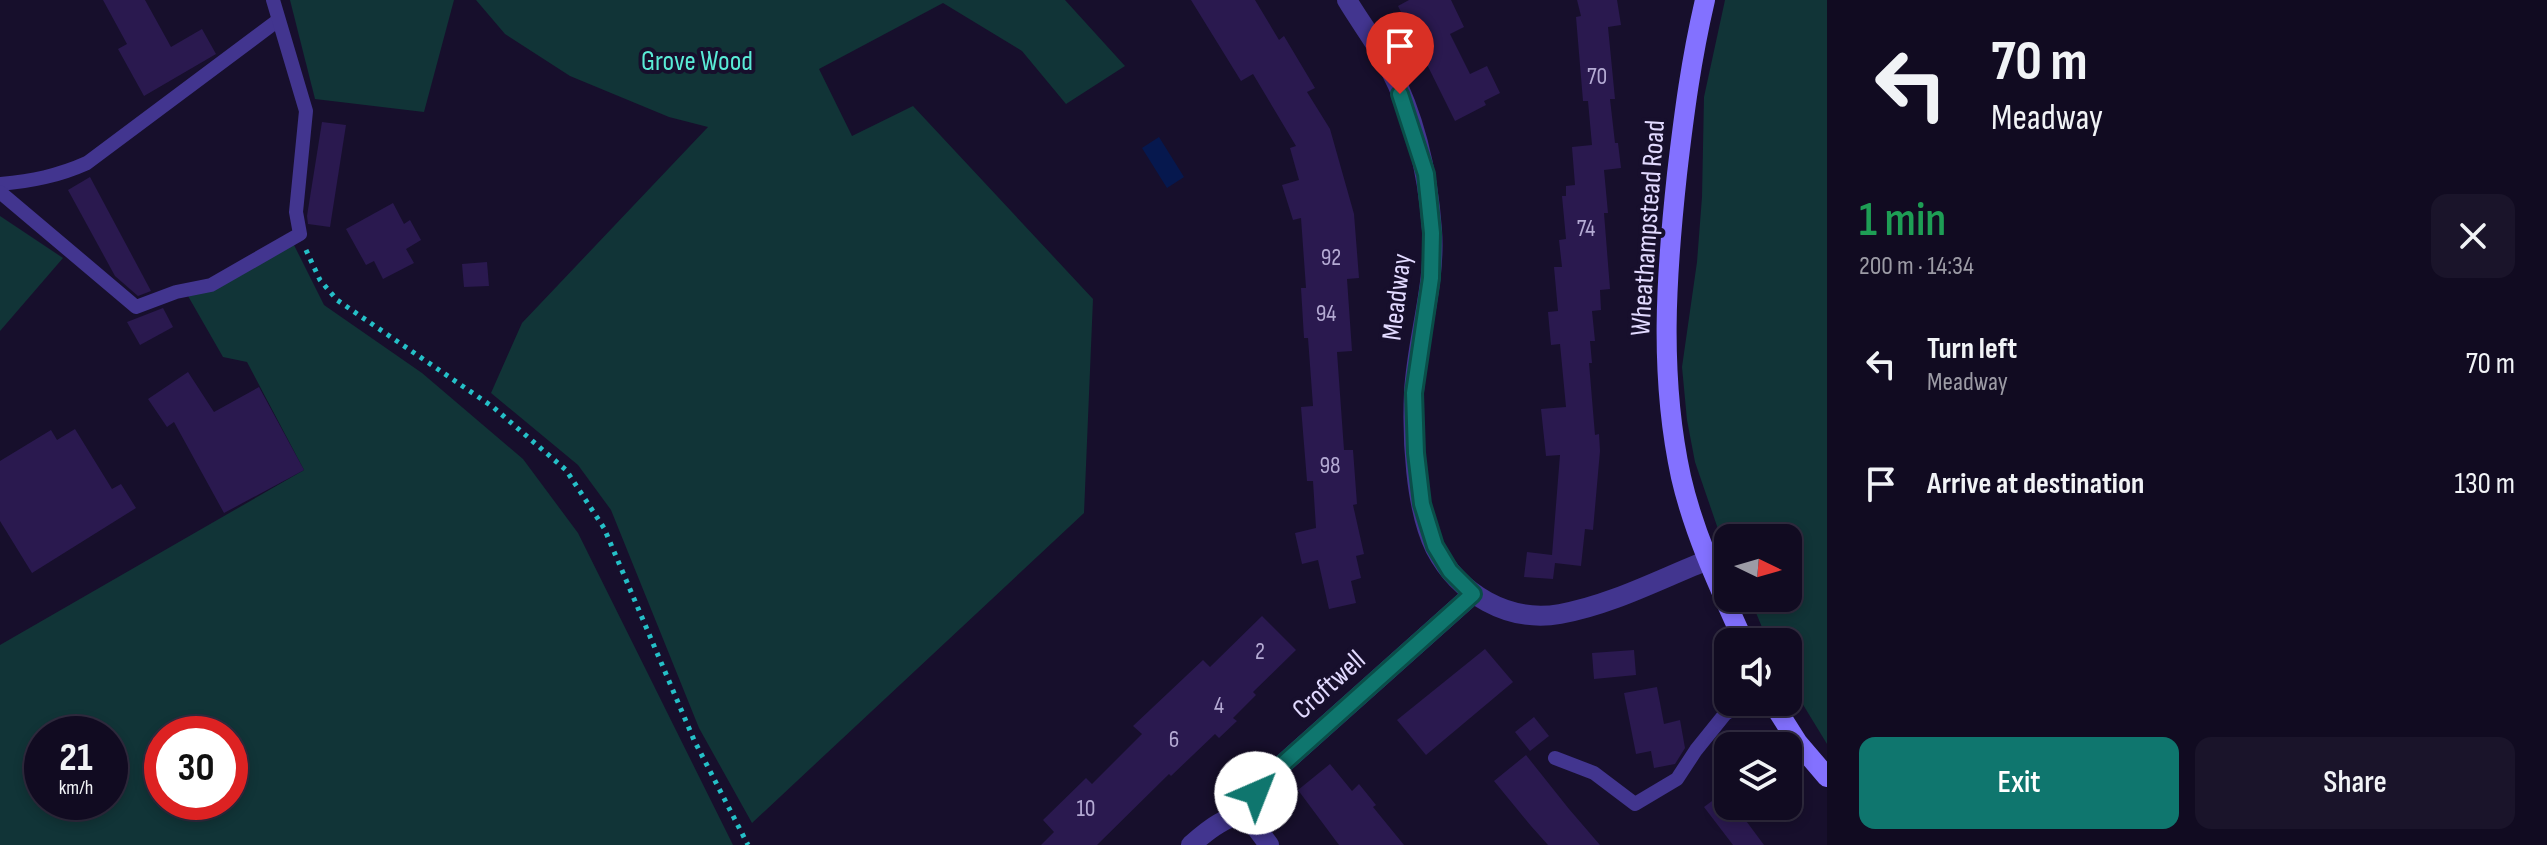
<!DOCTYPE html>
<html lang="en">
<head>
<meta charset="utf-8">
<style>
  :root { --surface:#110b21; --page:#1a142a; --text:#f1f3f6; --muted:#9c9ba5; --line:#302b3f; --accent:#0f766e }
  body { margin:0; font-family:"Sofia Sans Condensed",sans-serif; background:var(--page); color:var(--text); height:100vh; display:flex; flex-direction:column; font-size:30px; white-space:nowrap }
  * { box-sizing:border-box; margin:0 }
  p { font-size:26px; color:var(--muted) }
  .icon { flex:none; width:44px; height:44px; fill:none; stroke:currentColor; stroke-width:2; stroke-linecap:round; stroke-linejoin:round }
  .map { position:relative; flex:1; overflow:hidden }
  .sheet { display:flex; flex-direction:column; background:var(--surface); width:720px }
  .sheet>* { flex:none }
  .guide { background:#110b21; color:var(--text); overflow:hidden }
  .needle { width:52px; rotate:95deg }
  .tools { position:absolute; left:1714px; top:524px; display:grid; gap:16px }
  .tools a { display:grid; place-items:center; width:88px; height:88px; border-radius:16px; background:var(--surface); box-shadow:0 4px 12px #0003,0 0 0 2px var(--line); font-size:40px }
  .speed { position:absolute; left:24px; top:716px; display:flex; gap:16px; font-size:40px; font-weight:700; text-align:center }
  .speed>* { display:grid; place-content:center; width:104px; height:104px; border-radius:50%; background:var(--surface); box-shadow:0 4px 12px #0003,0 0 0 2px var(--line); line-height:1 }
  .speed small { font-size:20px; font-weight:400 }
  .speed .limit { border:12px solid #d22; background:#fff; color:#111 }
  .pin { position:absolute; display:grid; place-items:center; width:68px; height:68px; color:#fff; margin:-82px -34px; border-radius:50% 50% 50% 0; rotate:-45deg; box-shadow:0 0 8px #0007 }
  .pin .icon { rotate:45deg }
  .me { position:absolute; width:88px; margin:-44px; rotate:44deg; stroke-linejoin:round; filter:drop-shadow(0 0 6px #0008) }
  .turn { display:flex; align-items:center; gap:28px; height:168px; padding:0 32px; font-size:36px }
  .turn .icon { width:104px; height:104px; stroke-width:2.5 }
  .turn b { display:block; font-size:56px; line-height:68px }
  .round { display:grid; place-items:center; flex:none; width:84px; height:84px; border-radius:16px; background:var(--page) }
  .overview { display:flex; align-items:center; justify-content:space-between; height:136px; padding:0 32px }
  h1 { font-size:48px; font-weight:600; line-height:60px; color:#1e9e55 }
  .button { display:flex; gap:16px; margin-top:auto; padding:16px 32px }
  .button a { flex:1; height:92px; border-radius:16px; background:var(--accent); color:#fff; font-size:32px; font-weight:600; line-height:92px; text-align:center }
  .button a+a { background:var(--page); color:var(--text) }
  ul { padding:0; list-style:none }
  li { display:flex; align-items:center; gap:24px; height:120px; padding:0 32px }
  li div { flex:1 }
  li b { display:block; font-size:30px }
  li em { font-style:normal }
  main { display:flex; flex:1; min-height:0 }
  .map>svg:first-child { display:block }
</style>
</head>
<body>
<main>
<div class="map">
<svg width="1827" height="845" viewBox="0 0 1827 845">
  <rect width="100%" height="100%" fill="#170f2c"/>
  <!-- green -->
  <g fill="#113437" fill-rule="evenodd">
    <polygon points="290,0 454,0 424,112 315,99"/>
    <polygon points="476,0 1065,0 1125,66 1066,104 1022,51 943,3 819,69 852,136 913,106 1093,299 1084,513 752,823 699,728 611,510 578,465 491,393 522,323 708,127 669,117 570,76 505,34"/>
    <polygon points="1725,0 1827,0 1827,744 1788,680 1788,642 1768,642 1750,598 1788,598 1788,538 1728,538 1728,549 1718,529 1695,462 1687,420 1682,367 1697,262 1702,197 1704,97"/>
    <polygon points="0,216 63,258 0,331"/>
    <path d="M293,243l31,62 98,68 101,86 55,74 155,312h-733v-200l304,-175 -57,-108 -24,-5 -35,-61zM42,734h68v68h-68zM162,734h68v68h-68z"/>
  </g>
  <!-- water -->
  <polygon fill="#06184e" points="1159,137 1184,177 1167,188 1142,148"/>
  <!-- building -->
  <g fill="#2a194f">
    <polygon points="103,0 145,0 171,47 202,29 216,54 144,96 118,49 127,44"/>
    <polygon points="1191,0 1255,0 1279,40 1284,36 1315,88 1307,92 1330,129 1354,214 1359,278 1347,279 1352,351 1337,352 1344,450 1353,450 1357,504 1353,505 1364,554 1356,556 1361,578 1351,581 1356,603 1329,609 1318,560 1302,564 1295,533 1316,528 1313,481 1307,481 1301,407 1313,406 1308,338 1304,338 1301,288 1306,288 1301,218 1293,220 1282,185 1299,180 1290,148 1296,146 1253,74 1241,81"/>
    <polygon points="1409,0 1451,0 1464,27 1450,34 1470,74 1487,66 1500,93 1484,101 1486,105 1455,121 1398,6"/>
    <polygon points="1577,0 1617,0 1621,25 1608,27 1615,99 1610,99 1615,143 1618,143 1621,168 1604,170 1608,213 1604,213 1610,289 1600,290 1601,310 1592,311 1595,341 1590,341 1592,363 1589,363 1595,435 1599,434 1600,451 1593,530 1585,529 1581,566 1555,563 1553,579 1524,577 1527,552 1552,555 1560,455 1546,456 1541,409 1566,407 1560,344 1551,345 1548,312 1558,311 1554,267 1562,267 1559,240 1566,239 1562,196 1566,196 1566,186 1575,185 1572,147 1592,145 1588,101 1583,101 1576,17 1581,16"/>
    <polygon points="322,122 346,125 330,227 308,224 307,216"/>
    <polygon points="90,177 151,291 138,296 115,276 68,190"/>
    <polygon points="393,203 404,224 410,220 421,240 406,249 414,263 383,279 374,261 366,265 346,229"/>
    <polygon points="487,262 489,286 464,287 462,264"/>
    <polygon points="163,308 173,327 140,345 127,322"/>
    <polygon points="188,372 214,412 259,387 304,470 224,513 174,422 167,427 148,399"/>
    <polygon points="75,429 112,489 121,484 136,508 32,573 0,521 0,461 51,430 57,440"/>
    <polygon points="1262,616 1296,650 1253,692 1256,695 1233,718 1237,721 1219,738 1215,734 1171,776 1169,774 1097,845 1041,845 1054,832 1043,820 1086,778 1092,784 1142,734 1133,726 1203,660 1210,667"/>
    <polygon points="1485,649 1513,682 1426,755 1397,720"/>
    <polygon points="1634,650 1636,675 1594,679 1592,653"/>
    <polygon points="1657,687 1664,724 1680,720 1685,748 1675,764 1654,768 1651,751 1636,754 1624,693"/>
    <polygon points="1534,717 1549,736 1530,751 1515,732"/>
    <polygon points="1526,755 1569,809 1600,845 1548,845 1531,826 1494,781"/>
    <polygon points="1330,764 1352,791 1359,784 1376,805 1373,807 1404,845 1339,845 1298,790"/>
    <polygon points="1724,792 1728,797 1728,806 1735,806 1764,845 1733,845 1704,807"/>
  </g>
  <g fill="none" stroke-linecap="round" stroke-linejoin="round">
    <!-- path -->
    <polyline stroke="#25c0c8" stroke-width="5" stroke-dasharray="4 6" stroke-linecap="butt" points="306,250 320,280 337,300 493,407 566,470 604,528 694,740 748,845"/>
    <!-- lane -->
    <g stroke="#42358f" stroke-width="14">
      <path d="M0,184c32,-3 58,-8 87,-21l190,-142"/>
      <polyline points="0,192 136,307 176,292 211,285 300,234 296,212 306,111 273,0"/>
      <polyline points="1555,758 1594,773 1635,804 1677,779 1696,750 1725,714 1744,702"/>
    </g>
    <!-- street -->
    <g stroke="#42358f" stroke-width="20">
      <path d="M1347,0c13,22 30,44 42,67 26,50 39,107 43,163 4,54 -15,108 -18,162 -2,45 1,115 21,156 24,46 73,75 125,66 51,-9 100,-35 148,-54"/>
      <polyline points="1251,812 1255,826 1269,845"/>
      <path d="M1191,845c19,-17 35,-29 60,-33l5,-19 9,-13 208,-186"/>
    </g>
    <!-- secondary -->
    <g stroke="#8371ff" stroke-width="20">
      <path d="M1705,0c-14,60 -21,114 -28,174 -11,102 -18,202 4,303 13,57 39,112 63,165"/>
      <polyline points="1772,702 1798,743 1827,777"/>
    </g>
  </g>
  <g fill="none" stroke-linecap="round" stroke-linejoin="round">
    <defs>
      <polyline id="route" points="1256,793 1265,780 1473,594 1450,571 1435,546 1422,504 1416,453 1414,393 1431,278 1432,233 1426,174 1400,94"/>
    </defs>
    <!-- route casing -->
    <use href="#route" stroke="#0a4d48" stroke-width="20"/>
    <!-- route -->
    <use href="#route" stroke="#0f766e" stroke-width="14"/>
  </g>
  <g text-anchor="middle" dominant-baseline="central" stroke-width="8" stroke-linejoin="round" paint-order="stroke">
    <!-- number labels -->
    <g font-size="24" fill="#b4aad3">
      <text x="1597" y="76">70</text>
      <text x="1586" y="228">74</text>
      <text x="1331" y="257">92</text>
      <text x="1326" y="313">94</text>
      <text x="1330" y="465">98</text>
      <text x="1260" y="651">2</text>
      <text x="1219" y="705">4</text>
      <text x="1174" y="739">6</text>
      <text x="1086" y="808">10</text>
    </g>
    <!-- park labels -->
    <g font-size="28" fill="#59ebd6" stroke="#170f2c">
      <text x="697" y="61">Grove Wood</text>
    </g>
    <!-- street labels -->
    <g font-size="28" fill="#e2daff" stroke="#170f2c">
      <text transform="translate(1648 228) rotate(-86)">Wheathampstead Road</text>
      <text transform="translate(1397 297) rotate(-83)">Meadway</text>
      <text transform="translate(1329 685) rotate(-42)">Croftwell</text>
    </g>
  </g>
</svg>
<div class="tools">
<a><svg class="needle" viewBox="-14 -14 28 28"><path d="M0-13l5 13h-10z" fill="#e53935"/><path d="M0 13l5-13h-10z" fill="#9c9ba5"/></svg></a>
<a><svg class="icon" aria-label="sound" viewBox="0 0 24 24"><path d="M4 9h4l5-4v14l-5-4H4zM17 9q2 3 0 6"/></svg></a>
<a><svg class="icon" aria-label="layers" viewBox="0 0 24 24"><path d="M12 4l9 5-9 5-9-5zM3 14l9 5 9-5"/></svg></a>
</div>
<div class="speed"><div>21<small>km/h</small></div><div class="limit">30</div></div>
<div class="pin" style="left:1400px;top:94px;background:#d93025"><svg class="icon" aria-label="arrive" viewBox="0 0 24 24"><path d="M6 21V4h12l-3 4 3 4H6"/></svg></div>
<svg class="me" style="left:1256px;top:793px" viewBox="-20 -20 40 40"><circle r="19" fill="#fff"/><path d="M0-13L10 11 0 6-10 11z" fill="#0f766e"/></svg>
</div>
<section class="sheet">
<div class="guide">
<div class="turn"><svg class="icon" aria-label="left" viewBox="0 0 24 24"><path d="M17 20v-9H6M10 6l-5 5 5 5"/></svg><div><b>70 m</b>Meadway</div></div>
</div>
<div class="overview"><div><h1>1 min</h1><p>200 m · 14:34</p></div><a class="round"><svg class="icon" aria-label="close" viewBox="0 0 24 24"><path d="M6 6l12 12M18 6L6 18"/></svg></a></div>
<ul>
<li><svg class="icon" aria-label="left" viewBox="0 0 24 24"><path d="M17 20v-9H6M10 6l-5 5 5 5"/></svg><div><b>Turn left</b><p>Meadway</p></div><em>70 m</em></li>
<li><svg class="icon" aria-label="arrive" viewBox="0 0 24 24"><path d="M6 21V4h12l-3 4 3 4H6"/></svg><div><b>Arrive at destination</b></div><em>130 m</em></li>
</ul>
<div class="button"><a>Exit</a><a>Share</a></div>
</section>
</main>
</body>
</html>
